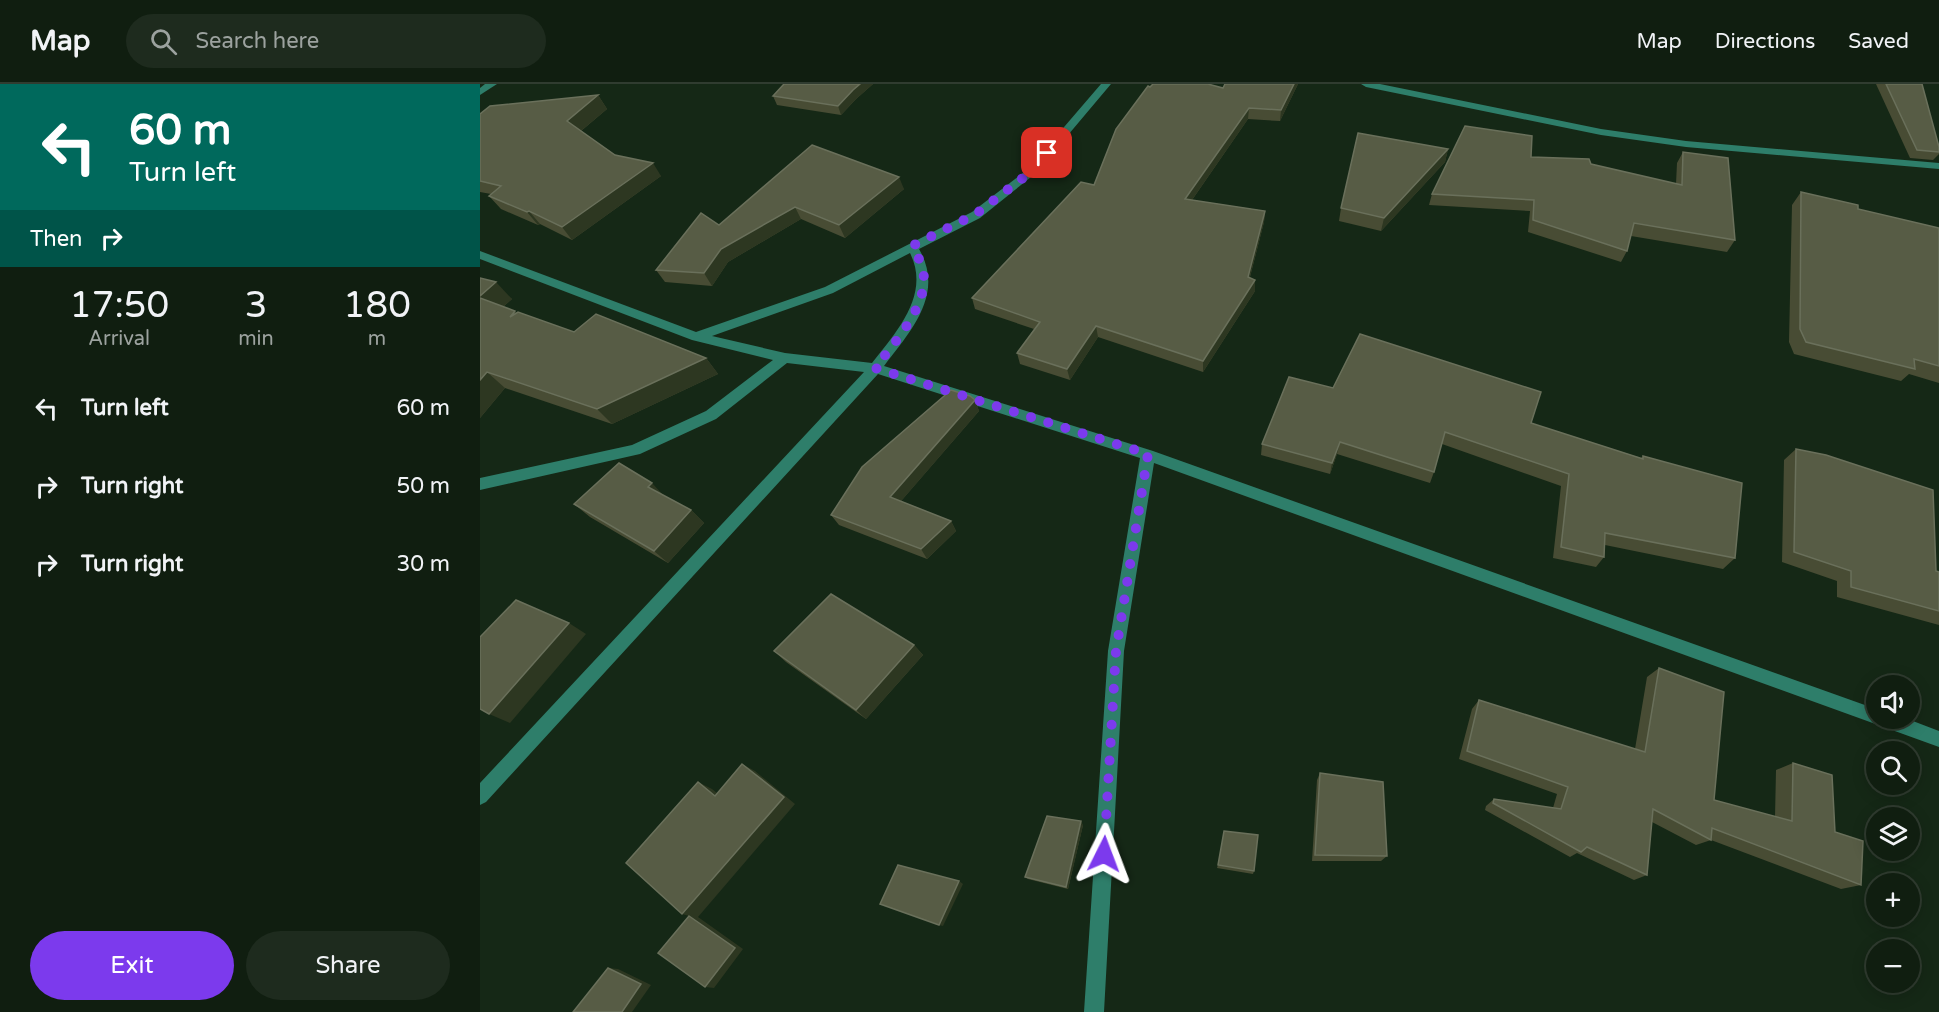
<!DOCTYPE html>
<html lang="en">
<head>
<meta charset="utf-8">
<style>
  :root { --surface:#101e10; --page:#1e2b1e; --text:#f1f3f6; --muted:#9ca29f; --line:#303c30; --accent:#7c3aed }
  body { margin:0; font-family:"Varela Round",sans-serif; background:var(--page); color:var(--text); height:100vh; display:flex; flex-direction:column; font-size:22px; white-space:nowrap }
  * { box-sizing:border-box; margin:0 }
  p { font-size:20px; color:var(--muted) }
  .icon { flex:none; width:33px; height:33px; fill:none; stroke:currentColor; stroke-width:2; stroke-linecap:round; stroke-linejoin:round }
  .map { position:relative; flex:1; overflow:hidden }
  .drawer { display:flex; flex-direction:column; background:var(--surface); width:480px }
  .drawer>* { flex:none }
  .top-card { background:#00695c; color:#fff; overflow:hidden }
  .buttons { position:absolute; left:1386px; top:591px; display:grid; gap:12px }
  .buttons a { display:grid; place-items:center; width:54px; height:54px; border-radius:50%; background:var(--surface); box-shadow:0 3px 15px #0003,0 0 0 2px var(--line); font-size:30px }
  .pin { position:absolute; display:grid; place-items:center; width:51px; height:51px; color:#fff; margin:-26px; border-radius:12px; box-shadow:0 3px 9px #0006 }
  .me { position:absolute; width:66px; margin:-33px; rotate:3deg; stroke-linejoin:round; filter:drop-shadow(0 0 4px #0008) }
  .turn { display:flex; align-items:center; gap:21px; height:126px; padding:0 30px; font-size:27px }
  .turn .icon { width:78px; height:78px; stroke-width:2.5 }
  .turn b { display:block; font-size:42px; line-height:51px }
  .then { display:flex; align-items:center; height:57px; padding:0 30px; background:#0003; gap:12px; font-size:22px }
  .eta { display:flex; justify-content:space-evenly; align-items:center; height:102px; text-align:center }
  .eta b { font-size:36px; font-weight:600; line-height:42px }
  .cta { display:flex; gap:12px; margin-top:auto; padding:12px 30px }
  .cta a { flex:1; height:69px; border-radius:36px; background:var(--accent); color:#fff; font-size:24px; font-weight:600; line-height:69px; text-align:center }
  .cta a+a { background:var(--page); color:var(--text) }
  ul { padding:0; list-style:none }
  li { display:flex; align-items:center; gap:18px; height:78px; padding:0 30px }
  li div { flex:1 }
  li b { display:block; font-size:22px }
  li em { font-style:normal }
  header { display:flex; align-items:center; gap:36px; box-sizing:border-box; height:84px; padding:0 30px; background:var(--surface); border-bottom:2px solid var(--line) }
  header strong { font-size:28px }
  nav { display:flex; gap:33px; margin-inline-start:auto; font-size:21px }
  .search { width:420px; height:54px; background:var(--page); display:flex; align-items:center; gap:15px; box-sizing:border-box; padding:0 21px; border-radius:33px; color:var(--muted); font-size:22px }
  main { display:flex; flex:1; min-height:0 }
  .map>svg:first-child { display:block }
</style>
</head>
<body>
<header>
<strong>Map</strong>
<div class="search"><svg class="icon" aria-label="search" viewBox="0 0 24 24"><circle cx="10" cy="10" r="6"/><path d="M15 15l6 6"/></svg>Search here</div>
<nav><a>Map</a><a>Directions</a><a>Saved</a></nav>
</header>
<main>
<section class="drawer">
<div class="top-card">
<div class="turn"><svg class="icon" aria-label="left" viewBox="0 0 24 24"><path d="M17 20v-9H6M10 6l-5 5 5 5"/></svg><div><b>60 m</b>Turn left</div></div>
<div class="then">Then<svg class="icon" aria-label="right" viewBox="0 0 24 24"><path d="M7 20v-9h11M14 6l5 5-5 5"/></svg></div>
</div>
<div class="eta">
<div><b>17:50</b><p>Arrival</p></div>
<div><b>3</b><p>min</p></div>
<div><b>180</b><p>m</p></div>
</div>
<ul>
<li><svg class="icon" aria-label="left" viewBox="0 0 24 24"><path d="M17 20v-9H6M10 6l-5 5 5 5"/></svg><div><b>Turn left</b></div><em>60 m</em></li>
<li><svg class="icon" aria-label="right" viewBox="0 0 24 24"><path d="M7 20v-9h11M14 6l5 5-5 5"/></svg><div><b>Turn right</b></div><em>50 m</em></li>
<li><svg class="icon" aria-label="right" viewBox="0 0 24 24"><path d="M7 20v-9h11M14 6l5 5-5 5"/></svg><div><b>Turn right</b></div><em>30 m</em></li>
</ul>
<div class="cta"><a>Exit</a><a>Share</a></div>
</section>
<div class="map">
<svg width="1459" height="928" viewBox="0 0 1459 928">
  <rect width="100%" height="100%" fill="#152816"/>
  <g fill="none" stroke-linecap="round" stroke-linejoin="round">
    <!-- minor -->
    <g fill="#2e7e6a" fill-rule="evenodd">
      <polygon points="5,0 17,0 0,11 0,4"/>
      <path d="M621,0h10l-75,89 -56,45 -61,31c26,45 -8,82 -35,117l269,85 723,258v9h29l34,13v16l-785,-284 -30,188 -20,361h-20l24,-361 32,-193 -262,-84 -392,428 -6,3v-22l384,-411 -77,-9 -71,56 -76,35 -160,36v-12l152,-33 74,-34 67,-51 -81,-20 -212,-81v-8l216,81 129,-45 147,-75 56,-43zM430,169c21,42 -14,79 -38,110l-87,-10 -73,-17 121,-43z"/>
      <polygon points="881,0 900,0 1121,45 1206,57 1459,79 1459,85 1206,63 1121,51 886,3"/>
    </g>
  </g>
  <!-- wall -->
  <g fill="#484c34">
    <polygon points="304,0 393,0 376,15 361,31 297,21 293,12"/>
    <polygon points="818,0 800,37 768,35 712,116 785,127 784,138 770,193 775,207 723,288 618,253 590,296 540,280 537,269 554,245 495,225 492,214 614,101 743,4"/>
    <polygon points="1396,0 1442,0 1459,63 1459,70 1453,76 1430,74"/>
    <polygon points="118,11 127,25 101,47 135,71 181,92 92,156 60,140 58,141 21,125 9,112 11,110 0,108 0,30"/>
    <polygon points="332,61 424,105 365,154 321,135 248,178 232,202 185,198 176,186 239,141"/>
    <polygon points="968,65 965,78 901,147 859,137 861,124"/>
    <polygon points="1203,68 1255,156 1247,168 1151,152 1147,167 1141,178 1048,148 1050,127 949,121 952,110 1051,73 1111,80 1196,100 1197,79"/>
    <polygon points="1321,108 1378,125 1459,144 1459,299 1429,290 1421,297 1314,270 1309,258 1312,121"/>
    <polygon points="0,194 32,215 23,223 37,229 94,248 226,274 238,290 132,340 25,304 0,334"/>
    <polygon points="853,304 1051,339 1161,374 1163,372 1255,474 1243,485 1125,461 1124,473 1116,483 1073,474 1081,402 962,360 954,388 950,399 857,370 850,390 781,371 782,360"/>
    <polygon points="495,316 499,327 421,417 471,437 476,447 447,475 359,441 351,431"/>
    <polygon points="1316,365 1456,487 1459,488 1459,541 1357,513 1357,497 1302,478 1304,376"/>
    <polygon points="185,413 211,426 224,439 188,479 110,433 94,420"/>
    <polygon points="434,561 443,571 386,635 306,578 294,567"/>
    <polygon points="1179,584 1234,716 1295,733 1296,686 1313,679 1355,748 1381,801 1361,805 1231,756 1216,761 1172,738 1167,791 1154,796 1097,769 1090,773 1005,726 1006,722 1014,715 1073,724 1077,710 979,675 992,625 999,616 1155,665 1167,593"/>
    <polygon points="840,689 907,772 901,777 832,777 837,696"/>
    <polygon points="603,741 588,805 548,795 545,793"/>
    <polygon points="738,781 774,787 773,790 737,784"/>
  </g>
  <!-- shaded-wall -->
  <g fill="#2d3721">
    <polygon points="380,0 393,0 376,15 361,31 358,22 373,6"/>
    <polygon points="814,0 818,0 800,37 801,26"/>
    <polygon points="118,11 127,25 96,51 87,37"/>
    <polygon points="769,24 768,35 705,126 705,115"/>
    <polygon points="968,65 965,78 901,147 904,134"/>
    <polygon points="173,79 181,92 92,156 82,143"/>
    <polygon points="419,93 424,105 365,154 359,141"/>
    <polygon points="315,123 321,135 248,178 232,202 224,189 241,165"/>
    <polygon points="49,127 60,140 58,141 47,128"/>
    <polygon points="785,127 784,138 767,204 768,193"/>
    <polygon points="775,196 775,207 723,288 723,277"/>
    <polygon points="16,198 32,215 15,230 0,215 0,212"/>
    <polygon points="616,242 618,253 590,296 587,285"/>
    <polygon points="226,274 238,290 132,340 117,325"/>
    <polygon points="7,288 25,304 0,334 0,296"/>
    <polygon points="495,316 499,327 416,423 410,413"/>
    <polygon points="860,358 857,370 850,390 852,379"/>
    <polygon points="172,399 185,413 168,403"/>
    <polygon points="211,426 224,439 188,479 174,467"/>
    <polygon points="471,437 476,447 447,475 441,465"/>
    <polygon points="89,539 106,550 30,639 9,630"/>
    <polygon points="434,561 443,571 386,635 376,626"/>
    <polygon points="262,680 275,687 315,720 218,833 263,865 234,904 225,903 209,832 202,830"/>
    <polygon points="218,698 232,705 248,718 235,712"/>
    <polygon points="601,737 603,741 588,805 586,803"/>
    <polygon points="479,797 483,800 463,842 459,841"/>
    <polygon points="128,884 138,885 171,901 152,928 142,928"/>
  </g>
  <!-- building -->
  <g fill="#575c45" stroke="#6a705b" stroke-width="1.5">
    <polygon points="304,0 380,0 373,6 358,22 293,12"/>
    <polygon points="673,0 728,0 743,4 745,0 814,0 801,26 769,24 705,115 785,127 768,193 775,196 723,277 616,242 587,285 537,269 560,238 492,214 601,98 614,101 636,45 668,2 670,3"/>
    <polygon points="1406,0 1442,0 1459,63 1459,68 1437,66"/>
    <polygon points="118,11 87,37 135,71 173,79 82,143 49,127 47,128 9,112 21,102 0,97 0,30 10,22"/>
    <polygon points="985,42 1052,52 1051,73 1109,75 1111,80 1202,101 1203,68 1248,74 1255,156 1154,139 1147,167 1053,136 1054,116 952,110"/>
    <polygon points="878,49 968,65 904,134 861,124"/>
    <polygon points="332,61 419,93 359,141 315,123 241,165 224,189 176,186 221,129 239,141"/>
    <polygon points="1321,108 1378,121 1378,125 1459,144 1459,282 1434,275 1435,285 1326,258 1320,245"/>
    <polygon points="0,194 16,198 0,212"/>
    <polygon points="0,214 35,227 30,233 38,228 94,248 116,230 226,274 117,325 7,288 0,296"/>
    <polygon points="880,250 1061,308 1051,339 1163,375 1163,372 1262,399 1255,474 1125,449 1124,473 1081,463 1089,390 965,348 954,388 860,358 852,379 782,360 809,293 853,304"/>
    <polygon points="471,306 490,312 495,316 410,413 471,437 441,465 351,431 382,383"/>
    <polygon points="1316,365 1346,371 1453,406 1456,487 1459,488 1459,527 1371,503 1371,487 1314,468"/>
    <polygon points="139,379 172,399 168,403 211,426 174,467 94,420"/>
    <polygon points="351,510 434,561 376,626 294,567"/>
    <polygon points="36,516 89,539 9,630 0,625 0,553"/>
    <polygon points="1179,584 1244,608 1234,716 1312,737 1313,679 1352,691 1355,748 1383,757 1381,801 1232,744 1231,756 1173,725 1167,791 1107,763 1101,768 1013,719 1014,715 1081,725 1088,703 987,667 999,616 1165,668"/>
    <polygon points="262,680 304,713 202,830 146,779 218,698 235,712"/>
    <polygon points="840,689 903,698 907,772 835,771"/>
    <polygon points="567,732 601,737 586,803 545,793"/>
    <polygon points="744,747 778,751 774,787 738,781"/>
    <polygon points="418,781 479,797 459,841 400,820"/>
    <polygon points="209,832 255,864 225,903 178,869"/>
    <polygon points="128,884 161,900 142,928 93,928"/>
  </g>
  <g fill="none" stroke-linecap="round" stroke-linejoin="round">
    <!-- route -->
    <path stroke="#7c3aed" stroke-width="10" stroke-dasharray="0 18" d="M567,69l-15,18 -56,43 -64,32c4,7 8,14 10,21 11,34 -28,76 -47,101l273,86 -32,197 -12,203"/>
  </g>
</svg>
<div class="buttons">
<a><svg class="icon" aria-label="sound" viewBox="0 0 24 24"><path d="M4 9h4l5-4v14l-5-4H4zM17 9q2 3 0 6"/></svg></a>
<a><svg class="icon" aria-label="search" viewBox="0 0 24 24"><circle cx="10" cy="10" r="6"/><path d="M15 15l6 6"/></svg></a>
<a><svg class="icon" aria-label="layers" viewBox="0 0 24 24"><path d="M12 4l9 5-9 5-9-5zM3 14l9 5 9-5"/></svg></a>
<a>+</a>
<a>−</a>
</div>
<div class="pin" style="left:567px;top:69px;background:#d93025"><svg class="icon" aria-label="arrive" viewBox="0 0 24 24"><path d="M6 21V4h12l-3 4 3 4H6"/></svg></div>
<svg class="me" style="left:624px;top:770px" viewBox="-20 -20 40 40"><path d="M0-17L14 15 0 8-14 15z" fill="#7c3aed" stroke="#fff" stroke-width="4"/></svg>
</div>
</main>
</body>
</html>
